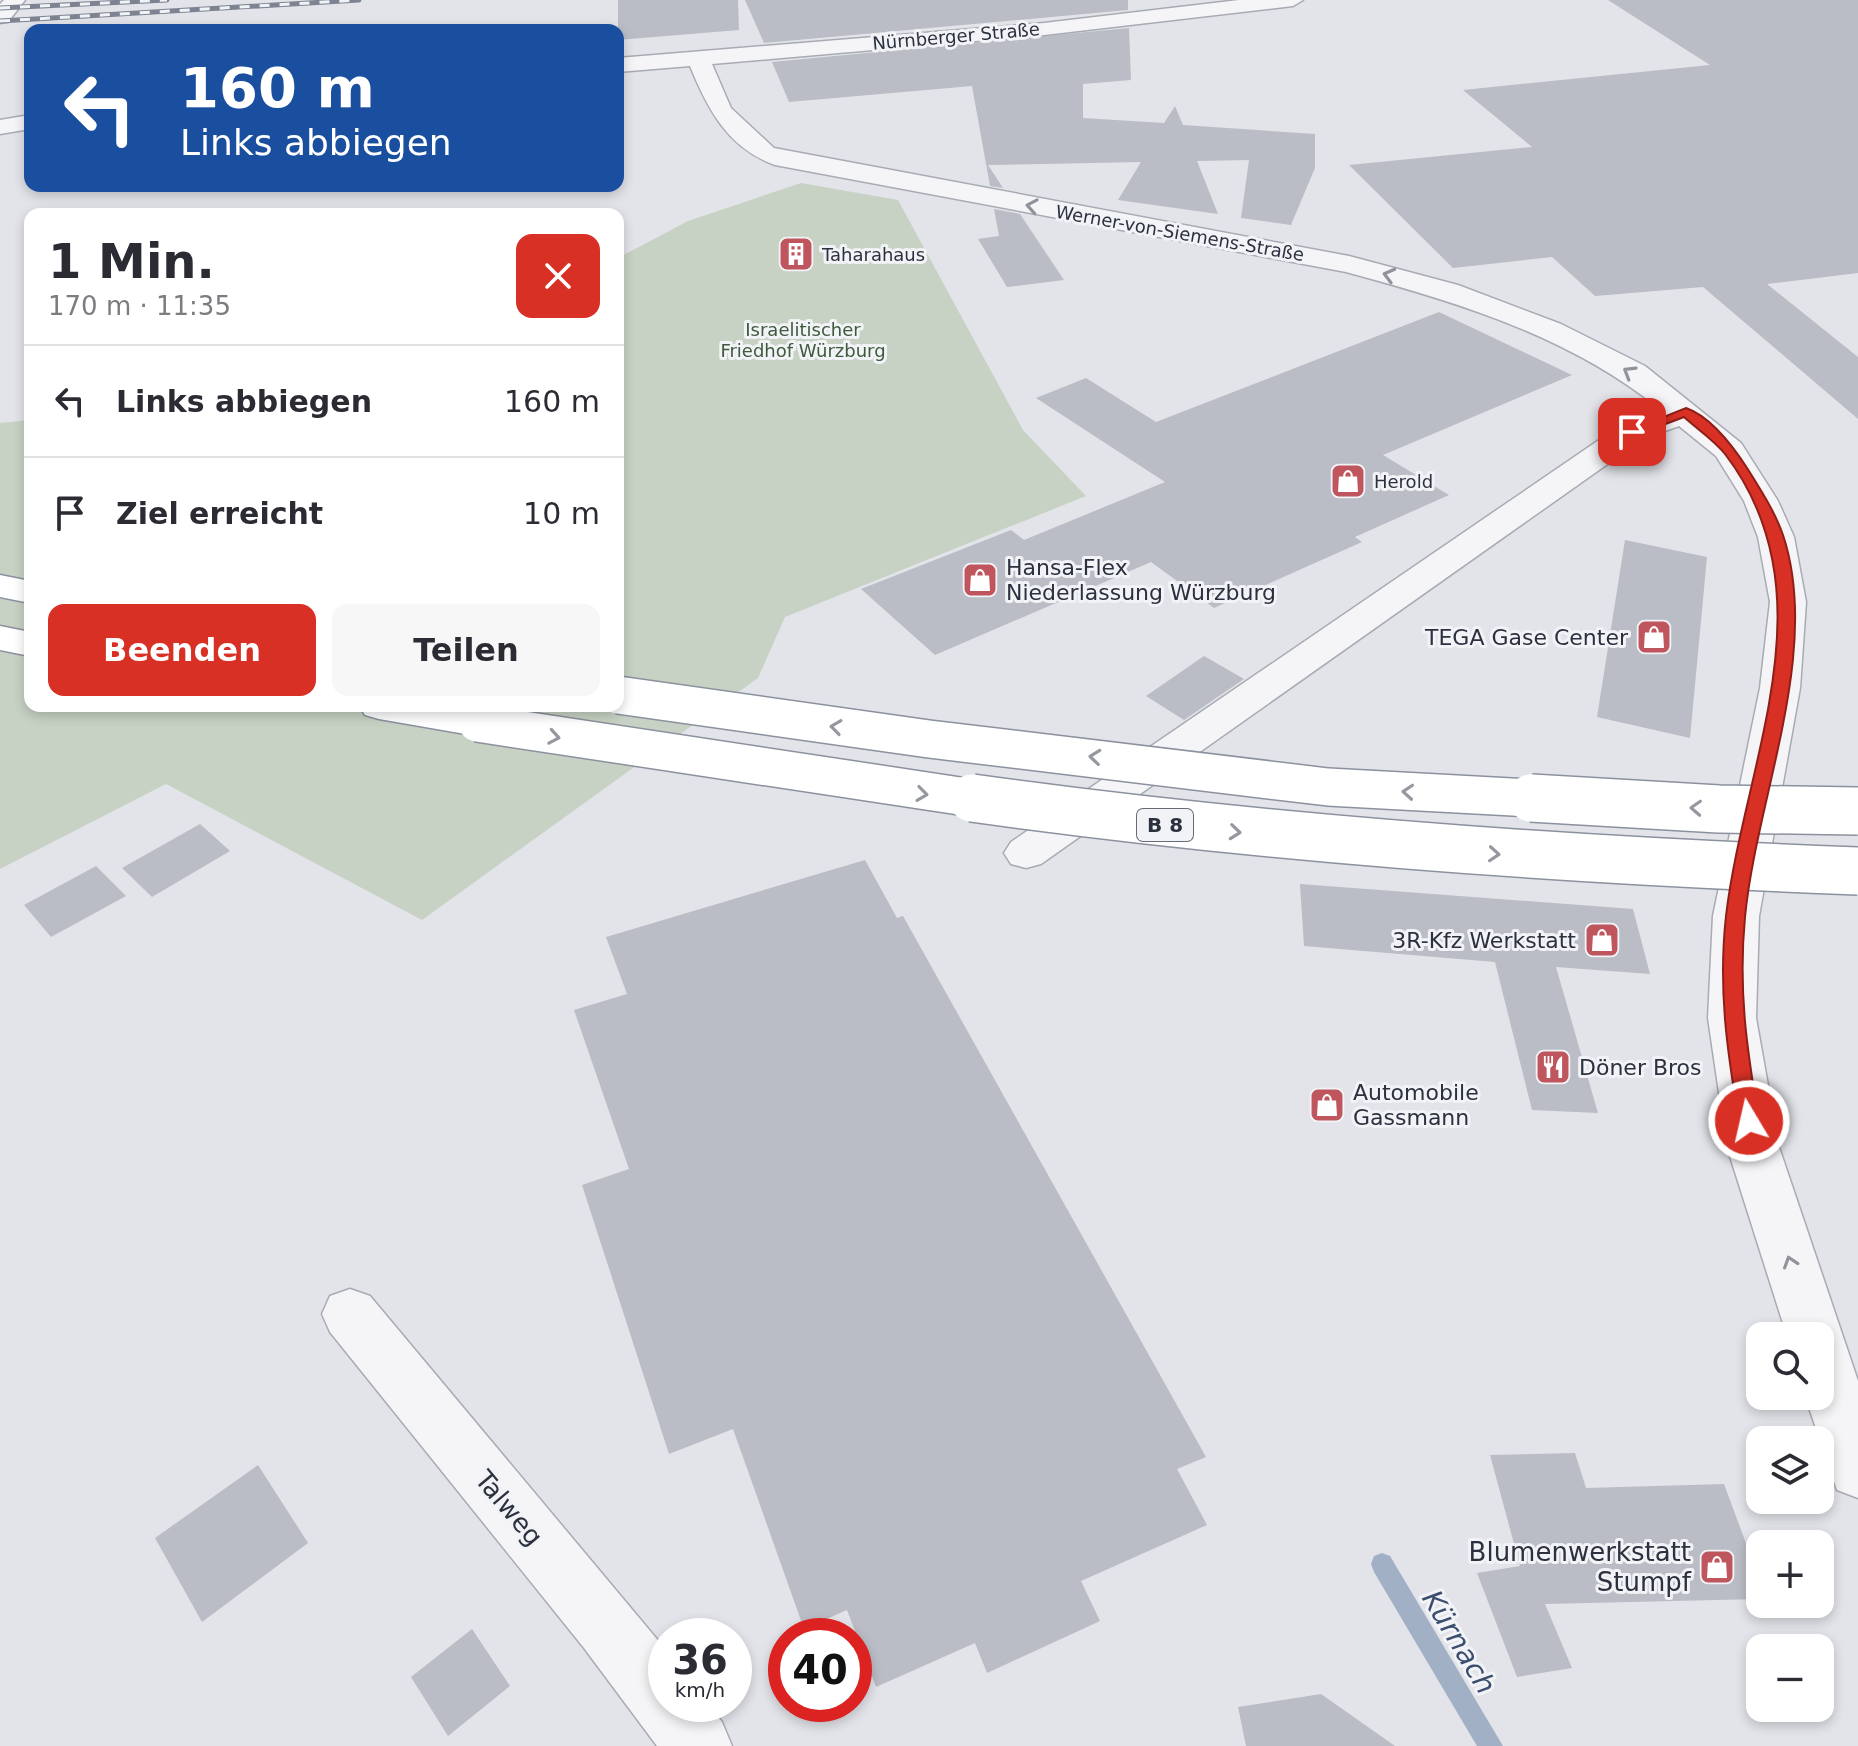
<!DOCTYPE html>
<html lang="de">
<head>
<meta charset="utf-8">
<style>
  :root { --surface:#fff; --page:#f7f7f7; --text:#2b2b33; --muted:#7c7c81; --line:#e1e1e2; --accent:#d93025 }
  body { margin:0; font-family:"DejaVu Sans",sans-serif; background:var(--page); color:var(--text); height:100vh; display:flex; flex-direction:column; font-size:30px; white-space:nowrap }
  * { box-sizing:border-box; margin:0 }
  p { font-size:26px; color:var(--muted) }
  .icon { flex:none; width:44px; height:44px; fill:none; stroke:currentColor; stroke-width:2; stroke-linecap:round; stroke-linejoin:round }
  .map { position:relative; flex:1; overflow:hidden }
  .side { position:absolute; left:24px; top:208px; width:600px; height:504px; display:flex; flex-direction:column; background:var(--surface); border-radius:16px; box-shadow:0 4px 12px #0003 }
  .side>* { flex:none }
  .banner { position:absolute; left:24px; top:24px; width:600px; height:168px; border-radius:16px; box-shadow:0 4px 12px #0003; background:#1a4fa0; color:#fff; overflow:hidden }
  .controls { position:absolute; left:1746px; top:1322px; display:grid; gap:16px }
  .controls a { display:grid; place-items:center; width:88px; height:88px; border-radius:16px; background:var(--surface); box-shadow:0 4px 12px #0003; font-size:40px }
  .speed { position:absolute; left:648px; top:1618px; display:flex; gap:16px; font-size:40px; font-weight:700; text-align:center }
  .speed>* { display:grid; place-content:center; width:104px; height:104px; border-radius:50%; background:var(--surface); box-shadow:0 4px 12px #0003; line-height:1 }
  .speed small { font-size:20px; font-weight:400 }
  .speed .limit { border:12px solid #d22; background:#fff; color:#111 }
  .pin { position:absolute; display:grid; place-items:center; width:68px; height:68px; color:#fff; margin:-34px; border-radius:16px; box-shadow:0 4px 12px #0006 }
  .me { position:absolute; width:88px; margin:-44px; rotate:351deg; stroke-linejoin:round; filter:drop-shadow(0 0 6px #0008) }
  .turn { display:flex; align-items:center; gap:28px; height:168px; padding:0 24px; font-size:36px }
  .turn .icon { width:104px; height:104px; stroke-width:2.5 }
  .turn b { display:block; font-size:56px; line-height:68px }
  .round { display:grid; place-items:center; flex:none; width:84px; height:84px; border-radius:16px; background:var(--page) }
  .headline { display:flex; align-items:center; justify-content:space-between; height:136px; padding:0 24px }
  h1 { font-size:48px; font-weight:600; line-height:60px }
  .button { display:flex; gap:16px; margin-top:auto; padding:16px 24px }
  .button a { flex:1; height:92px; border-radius:16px; background:var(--accent); color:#fff; font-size:32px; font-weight:600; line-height:92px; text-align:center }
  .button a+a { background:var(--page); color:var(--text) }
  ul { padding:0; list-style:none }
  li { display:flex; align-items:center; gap:24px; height:112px; padding:0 24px; border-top:2px solid var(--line) }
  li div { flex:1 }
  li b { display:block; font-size:30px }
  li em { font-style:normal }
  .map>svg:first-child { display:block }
</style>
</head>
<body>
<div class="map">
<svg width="1858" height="1746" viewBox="0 0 1858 1746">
  <rect width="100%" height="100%" fill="#e2e4e9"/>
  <!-- green -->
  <polygon fill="#c7d2c4" points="801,183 898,200 1023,430 1086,496 785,617 758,678 422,920 166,784 0,869 0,423 30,420 30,706 618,706 618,258 688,221"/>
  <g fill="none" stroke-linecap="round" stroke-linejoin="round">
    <!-- stream -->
    <polygon fill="#a1b0c5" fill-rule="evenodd" points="1382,1553 1390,1556 1503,1746 1477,1746 1374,1572 1371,1564 1374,1556"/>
  </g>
  <!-- building -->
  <g fill="#babdc5">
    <polygon points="618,0 738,0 739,30 618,40"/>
    <polygon points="745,0 1128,0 1128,10 764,43"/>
    <polygon points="1608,0 1858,0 1858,273 1767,284 1858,357 1858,419 1703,287 1595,296 1552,257 1453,268 1349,165 1532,147 1463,90 1710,65"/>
    <polygon points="1129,28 1131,80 1083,84 1083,118 1164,123 1175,106 1183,125 1315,134 1315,168 1291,225 1241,218 1249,160 1197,161 1218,214 1118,200 1141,162 988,165 1003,188 990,186 972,86 789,102 772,62"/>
    <polygon points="994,209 1020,214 1064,280 1007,287 978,239 999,236"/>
    <polygon points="1439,312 1572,375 1383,455 1449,495 1355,537 1362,542 1214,608 1151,562 935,655 861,589 1011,530 1024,540 1165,482 1036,398 1086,378 1156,422"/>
    <polygon points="1625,540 1707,557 1690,738 1597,717"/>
    <polygon points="1204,656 1244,679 1184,720 1146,696"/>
    <polygon points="200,824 230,851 152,897 122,868"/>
    <polygon points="865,860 897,918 903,916 1206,1457 1177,1469 1207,1525 1081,1581 1100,1621 987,1673 975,1643 876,1687 847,1610 804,1629 733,1429 669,1454 582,1185 629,1169 574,1010 627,994 606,937"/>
    <polygon points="96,866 126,896 51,937 24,905"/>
    <polygon points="1300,884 1633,909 1650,974 1556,967 1598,1113 1532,1110 1495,962 1304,946"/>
    <polygon points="1575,1453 1586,1488 1724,1484 1760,1581 1760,1599 1545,1604 1572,1668 1517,1677 1477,1573 1520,1566 1490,1455"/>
    <polygon points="258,1465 308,1543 202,1622 155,1538"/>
    <polygon points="472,1629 510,1686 448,1736 411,1677"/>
    <polygon points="1321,1694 1395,1746 1246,1746 1238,1707"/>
  </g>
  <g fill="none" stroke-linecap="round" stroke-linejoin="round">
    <defs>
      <g id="minor">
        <polygon points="4,0 25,0 8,22 0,23 0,4"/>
        <path d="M1239,0h64l-10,6 -249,29 -332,29 19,44 43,40 575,108 109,29 103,39 84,42 96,77 37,58 16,36 12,65 -6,86 -41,228 -3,102 23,129 79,234v117l-21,-8 -32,-94h15v-60h-33l-60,-189 -19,-129 5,-102 47,-228 10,-86 -12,-65 -14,-36 -28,-45 -37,-30 -36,13 -602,425 -15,4 -15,-4 -7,-11 7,-11 610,-417 40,-15c-91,-74 -204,-108 -315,-138l-571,-107c-47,-17 -67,-55 -85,-99l-72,6v-14l426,-35z"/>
        <polygon points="30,115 30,129 0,134 0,120"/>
        <polygon points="350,1289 370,1296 666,1650 666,1704 708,1704 722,1722 732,1746 657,1746 584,1648 330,1332 322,1314 330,1296"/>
      </g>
      <g id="highway">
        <polygon points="0,575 30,581 30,603 0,597"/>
        <polygon points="0,626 30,632 30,656 0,650"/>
        <polygon points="359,706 454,706 491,714 497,723 491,732 477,736 379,719 365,715"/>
      </g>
    </defs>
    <!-- minor casing -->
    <use href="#minor" stroke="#a8abb3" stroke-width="3"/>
    <!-- highway casing -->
    <use href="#highway" stroke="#8b919e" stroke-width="3"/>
    <!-- minor -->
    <use href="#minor" fill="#f5f5f8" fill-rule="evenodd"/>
    <!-- highway -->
    <use href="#highway" fill="#fff" fill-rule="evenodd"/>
    <defs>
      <g id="rail">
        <polyline points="0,8 167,0"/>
        <polyline points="0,21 359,0"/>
      </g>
    </defs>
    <!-- rail casing -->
    <use href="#rail" stroke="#7d8391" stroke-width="5"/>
    <!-- rail -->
    <use href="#rail" stroke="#f2f3f7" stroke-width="3" stroke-dasharray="10" stroke-linecap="butt"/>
    <defs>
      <g id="highway-bridge-far1">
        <polyline points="618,695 929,739 1328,787 1567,800"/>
        <polyline points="477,723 986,800"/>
      </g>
      <g id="highway-bridge">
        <path d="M972,798c294,41 590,62 886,73"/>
        <polyline points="1531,798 1719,809 1858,811"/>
      </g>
    </defs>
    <!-- highway-bridge-far1 casing -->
    <use href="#highway-bridge-far1" stroke="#8b919e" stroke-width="40" stroke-linecap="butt"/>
    <!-- highway-bridge casing -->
    <use href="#highway-bridge" stroke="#8b919e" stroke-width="50" stroke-linecap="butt"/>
    <!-- highway-bridge-far1 -->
    <use href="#highway-bridge-far1" stroke="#fff" stroke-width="37"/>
    <!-- highway-bridge -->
    <use href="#highway-bridge" stroke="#fff" stroke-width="47"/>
  </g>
  <!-- one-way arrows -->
  <defs><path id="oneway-chevron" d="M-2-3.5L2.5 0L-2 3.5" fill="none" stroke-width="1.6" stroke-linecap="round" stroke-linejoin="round" transform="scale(2)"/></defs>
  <g stroke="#90939c">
    <use href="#oneway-chevron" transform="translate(1032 206) rotate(-170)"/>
    <use href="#oneway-chevron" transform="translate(1389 275) rotate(-165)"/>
    <use href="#oneway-chevron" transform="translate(1629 372) rotate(-149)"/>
    <use href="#oneway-chevron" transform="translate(1790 1262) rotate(-108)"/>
  </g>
  <g stroke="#96989f">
    <use href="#oneway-chevron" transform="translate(836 727) rotate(-172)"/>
    <use href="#oneway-chevron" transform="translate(554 737) rotate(10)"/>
    <use href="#oneway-chevron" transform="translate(1095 757) rotate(-174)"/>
    <use href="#oneway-chevron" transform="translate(1408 792) rotate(-176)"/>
    <use href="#oneway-chevron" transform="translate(922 794) rotate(8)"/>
    <use href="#oneway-chevron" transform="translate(1696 808) rotate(-177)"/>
    <use href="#oneway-chevron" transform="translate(1235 832) rotate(6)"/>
    <use href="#oneway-chevron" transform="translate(1494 854) rotate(4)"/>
  </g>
  <!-- route -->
  <path fill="#d93025" stroke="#8d1f18" stroke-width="2" d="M1686,408c26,9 49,41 63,63 13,21 26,41 34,64 39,117 -27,264 -38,382 -7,74 2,133 14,204l-10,9 -10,-9c-12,-70 -21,-133 -13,-205 18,-154 107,-321 -1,-462 -11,-14 -28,-25 -41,-37l-47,18 -11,-3z"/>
  <!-- icons -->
  <defs>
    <symbol id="building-square" viewBox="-11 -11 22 22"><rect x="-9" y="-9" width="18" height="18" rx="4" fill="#bf565d" stroke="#f2f3f7"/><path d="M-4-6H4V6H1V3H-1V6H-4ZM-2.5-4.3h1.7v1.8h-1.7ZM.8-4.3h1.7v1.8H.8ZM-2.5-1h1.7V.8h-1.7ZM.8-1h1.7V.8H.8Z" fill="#fff"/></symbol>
    <symbol id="shop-square" viewBox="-11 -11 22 22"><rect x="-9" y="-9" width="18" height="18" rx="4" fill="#bf565d" stroke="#f2f3f7"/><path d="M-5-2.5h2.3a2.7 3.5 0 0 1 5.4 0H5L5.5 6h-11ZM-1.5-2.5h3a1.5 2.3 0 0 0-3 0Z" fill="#fff"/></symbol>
    <symbol id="restaurant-square" viewBox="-11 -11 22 22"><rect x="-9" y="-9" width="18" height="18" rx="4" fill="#bf565d" stroke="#f2f3f7"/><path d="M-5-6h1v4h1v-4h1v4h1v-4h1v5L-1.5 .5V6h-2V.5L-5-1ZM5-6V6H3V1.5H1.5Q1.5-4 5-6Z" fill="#fff"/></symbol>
  </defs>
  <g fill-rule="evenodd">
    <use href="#building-square" x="776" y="234" width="40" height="40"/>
    <use href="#shop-square" x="1328" y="461" width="40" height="40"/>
    <use href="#shop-square" x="960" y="560" width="40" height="40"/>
    <use href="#shop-square" x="1634" y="617" width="40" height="40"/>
    <use href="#shop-square" x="1582" y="920" width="40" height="40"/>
    <use href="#restaurant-square" x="1533" y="1047" width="40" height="40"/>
    <use href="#shop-square" x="1307" y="1085" width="40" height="40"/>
    <use href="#shop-square" x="1697" y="1547" width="40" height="40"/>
  </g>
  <g text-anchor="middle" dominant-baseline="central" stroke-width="6" stroke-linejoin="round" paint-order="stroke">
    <!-- far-street labels -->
    <g font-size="18" fill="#2c313f" stroke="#f2f3f7">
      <text transform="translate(956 36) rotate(-5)">Nürnberger Straße</text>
      <text transform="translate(1180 233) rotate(10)">Werner-von-Siemens-Straße</text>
    </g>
    <!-- far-poi labels -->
    <g font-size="18" fill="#2c313f" stroke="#f2f3f7" text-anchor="start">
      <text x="822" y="254">Taharahaus</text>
      <text x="1374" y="481">Herold</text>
    </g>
    <!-- far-park labels -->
    <g font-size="18" fill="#3e593b" stroke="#f2f3f7">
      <text x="803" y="329">Israelitischer<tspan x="803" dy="21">Friedhof Würzburg</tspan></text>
    </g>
    <!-- shield labels -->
    <rect fill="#f2f3f7" stroke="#676b76" stroke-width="2" x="1137" y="809" width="56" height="32" rx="6"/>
    <g font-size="20" font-weight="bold" fill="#2c313f">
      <text x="1165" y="825">B 8</text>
    </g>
    <!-- poi labels -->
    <g font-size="22" fill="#2c313f" stroke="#f2f3f7" text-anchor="start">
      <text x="1006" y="567">Hansa-Flex<tspan x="1006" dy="25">Niederlassung Würzburg</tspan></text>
      <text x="1628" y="637" text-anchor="end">TEGA Gase Center</text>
      <text x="1576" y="940" text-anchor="end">3R-Kfz Werkstatt</text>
      <text x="1579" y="1067">Döner Bros</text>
      <text x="1353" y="1092">Automobile<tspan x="1353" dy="25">Gassmann</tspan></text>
    </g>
    <!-- near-street labels -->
    <g font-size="26" fill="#2c313f" stroke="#f2f3f7">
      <text transform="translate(509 1508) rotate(50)">Talweg</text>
    </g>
    <!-- near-poi labels -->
    <g font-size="26" fill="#2c313f" stroke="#f2f3f7" text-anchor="end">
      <text x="1691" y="1552">Blumenwerkstatt<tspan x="1691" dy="30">Stumpf</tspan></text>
    </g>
    <!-- near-water labels -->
    <g font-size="28" font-style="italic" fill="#3b4e6e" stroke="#f2f3f7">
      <text transform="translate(1459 1642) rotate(59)">Kürnach</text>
    </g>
  </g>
</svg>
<div class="controls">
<a><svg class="icon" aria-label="search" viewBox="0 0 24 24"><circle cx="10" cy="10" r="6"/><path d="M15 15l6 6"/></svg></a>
<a><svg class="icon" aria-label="layers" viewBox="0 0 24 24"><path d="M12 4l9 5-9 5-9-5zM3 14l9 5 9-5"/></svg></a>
<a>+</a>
<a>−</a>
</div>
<div class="speed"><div>36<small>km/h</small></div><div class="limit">40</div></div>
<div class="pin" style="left:1632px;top:432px;background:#d93025"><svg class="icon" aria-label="arrive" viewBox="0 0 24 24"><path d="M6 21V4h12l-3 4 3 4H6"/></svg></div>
<svg class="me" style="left:1749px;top:1121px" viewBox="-20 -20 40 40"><circle r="17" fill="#d93025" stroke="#fff" stroke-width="3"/><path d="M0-11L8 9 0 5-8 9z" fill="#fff"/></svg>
<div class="banner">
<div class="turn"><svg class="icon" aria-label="left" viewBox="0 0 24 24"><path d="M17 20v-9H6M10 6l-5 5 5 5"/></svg><div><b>160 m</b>Links abbiegen</div></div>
</div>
<section class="side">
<div class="headline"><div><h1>1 Min.</h1><p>170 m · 11:35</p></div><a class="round" style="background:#d93025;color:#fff"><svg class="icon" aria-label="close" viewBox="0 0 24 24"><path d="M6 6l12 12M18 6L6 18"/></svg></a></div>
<ul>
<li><svg class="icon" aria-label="left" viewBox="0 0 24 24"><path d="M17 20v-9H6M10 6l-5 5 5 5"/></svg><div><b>Links abbiegen</b></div><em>160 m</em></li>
<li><svg class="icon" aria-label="arrive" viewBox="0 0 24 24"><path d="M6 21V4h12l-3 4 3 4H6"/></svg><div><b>Ziel erreicht</b></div><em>10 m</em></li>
</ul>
<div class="button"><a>Beenden</a><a>Teilen</a></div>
</section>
</div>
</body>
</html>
